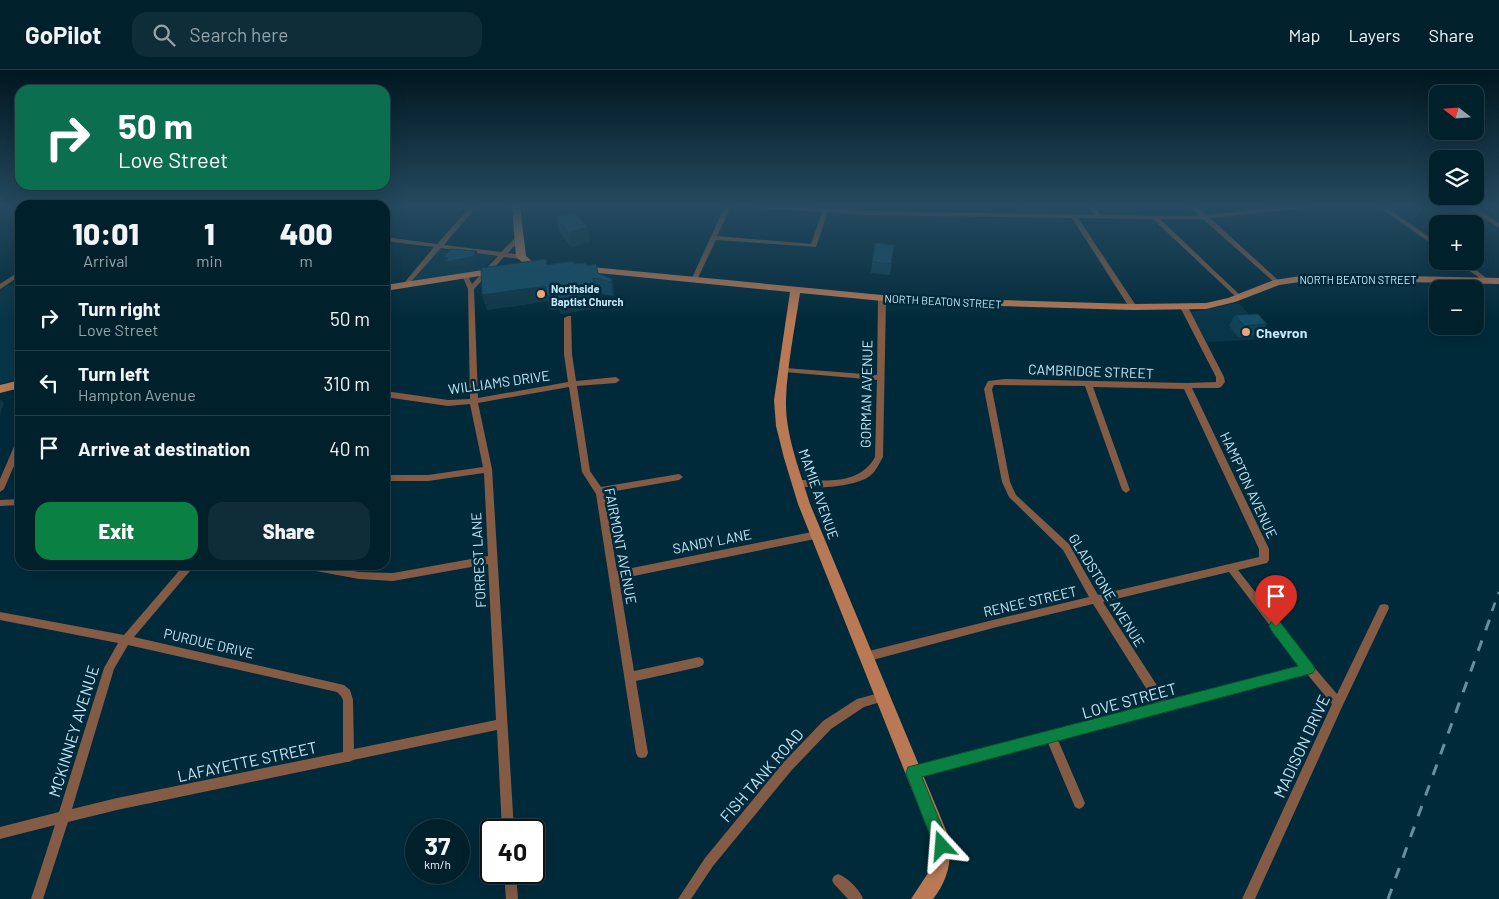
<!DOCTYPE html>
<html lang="en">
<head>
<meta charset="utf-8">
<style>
  :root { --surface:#00202c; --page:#0e2d38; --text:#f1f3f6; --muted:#95a3a9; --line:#223e48; --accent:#0b8043 }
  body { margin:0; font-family:Barlow,sans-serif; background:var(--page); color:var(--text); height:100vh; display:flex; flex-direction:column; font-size:19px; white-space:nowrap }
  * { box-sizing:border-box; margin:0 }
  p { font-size:16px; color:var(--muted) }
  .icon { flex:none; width:28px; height:28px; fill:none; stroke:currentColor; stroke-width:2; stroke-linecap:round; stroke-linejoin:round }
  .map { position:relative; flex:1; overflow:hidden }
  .drawer { position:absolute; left:15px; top:130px; width:375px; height:370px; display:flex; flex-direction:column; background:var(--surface); border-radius:15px; box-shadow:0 5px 20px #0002,0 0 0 1px var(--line) }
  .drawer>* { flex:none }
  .guide { position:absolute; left:15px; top:15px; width:375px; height:105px; border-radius:15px; box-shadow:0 5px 20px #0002,0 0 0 1px var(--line); background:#0b6e4f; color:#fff; overflow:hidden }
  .needle { width:32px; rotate:287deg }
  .buttons { position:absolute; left:1429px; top:15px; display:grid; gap:10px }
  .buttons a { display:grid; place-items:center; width:55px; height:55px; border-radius:10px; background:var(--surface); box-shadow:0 5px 20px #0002,0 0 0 1px var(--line); font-size:25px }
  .speed { position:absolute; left:405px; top:749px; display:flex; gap:10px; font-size:25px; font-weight:700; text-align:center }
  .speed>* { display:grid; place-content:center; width:65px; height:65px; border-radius:50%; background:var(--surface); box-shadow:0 5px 20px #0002,0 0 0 1px var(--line); line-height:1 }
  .speed small { font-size:12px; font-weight:400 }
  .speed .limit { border:2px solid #111; border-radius:8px; background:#fff; color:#111 }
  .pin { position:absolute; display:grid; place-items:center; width:42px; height:42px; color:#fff; margin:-51px -21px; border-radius:50% 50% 50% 0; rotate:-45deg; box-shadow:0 0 5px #0007 }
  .pin .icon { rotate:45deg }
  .me { position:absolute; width:55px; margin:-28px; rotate:341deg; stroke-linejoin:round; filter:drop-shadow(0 0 4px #0008) }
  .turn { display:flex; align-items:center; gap:18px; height:105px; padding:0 20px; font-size:22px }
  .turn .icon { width:65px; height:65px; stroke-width:2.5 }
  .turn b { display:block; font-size:35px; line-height:42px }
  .eta { display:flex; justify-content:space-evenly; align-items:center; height:85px; text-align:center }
  .eta b { font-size:30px; font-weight:800; line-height:35px }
  .cta { display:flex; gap:10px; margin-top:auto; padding:10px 20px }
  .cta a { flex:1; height:58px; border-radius:15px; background:var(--accent); color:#fff; font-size:20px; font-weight:800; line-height:58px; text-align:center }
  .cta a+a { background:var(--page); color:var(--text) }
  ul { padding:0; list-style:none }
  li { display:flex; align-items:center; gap:15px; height:65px; padding:0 20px; border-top:1px solid var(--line) }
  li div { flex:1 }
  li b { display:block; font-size:19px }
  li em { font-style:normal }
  header { display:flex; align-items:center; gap:30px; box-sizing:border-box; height:70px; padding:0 25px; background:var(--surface); border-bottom:1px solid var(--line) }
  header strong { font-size:24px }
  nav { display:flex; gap:28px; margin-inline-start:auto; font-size:18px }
  .search { width:350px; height:45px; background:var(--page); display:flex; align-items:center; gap:12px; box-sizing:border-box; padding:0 18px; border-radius:15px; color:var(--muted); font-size:19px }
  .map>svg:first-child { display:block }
</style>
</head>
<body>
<header>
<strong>GoPilot</strong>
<div class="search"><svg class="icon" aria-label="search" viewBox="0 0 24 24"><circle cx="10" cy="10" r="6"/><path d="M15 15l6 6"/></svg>Search here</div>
<nav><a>Map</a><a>Layers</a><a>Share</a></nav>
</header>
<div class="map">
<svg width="1499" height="829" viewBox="0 0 1499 829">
  <rect width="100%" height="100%" fill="#002a3a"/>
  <!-- built -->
  <g fill="#083648">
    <polygon points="439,179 496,186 481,200 412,211"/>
    <polygon points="7,215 20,217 20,308 0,314 0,220"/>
    <polygon points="1239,233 1271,269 1207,272 1190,242"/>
  </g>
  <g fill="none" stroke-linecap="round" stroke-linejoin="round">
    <!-- street -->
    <g fill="#845b45" fill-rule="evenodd">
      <path d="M471,136h6l-33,39 57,7 16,-16 2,-1 3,2 -14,16 13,2 3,2 -3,2 -17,-2 -30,32 4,109 90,-16 -4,-28v-36l4,-2h3l1,38 4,27 40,-4 4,3 -4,3 -39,3 13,85 11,16 78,-13 4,3 -4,3 -75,13 13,78 200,-40 3,1 2,3 -2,3 -201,41 15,92 65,-14 4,2 1,3 -1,3 -4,2 -63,14 12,72 -2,4 -4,1 -4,-1 -2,-4 -40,-259 -14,-22 -13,-85 -91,16 14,66 22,361h-12l-5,-100 -144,30 -4,2h-2l-230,48 -49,12 -25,77h-12l24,-74 -55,14v-12l59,-15 45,-144 14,-25 -118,-23v-8l124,23 60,-70h11l-61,72 210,48 6,5 3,10 1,49 142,-29 -8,-156 -95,17 -34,-2 -54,-10 -3,-1 -2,-3h22l37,7 34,1 95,-17 -4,-83 -56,8h-43v-6h43l55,-8 -13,-63 -22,2 -63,-9v-6l63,9 22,-1 -2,-110 -6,-14 1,-1h4l5,10 26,-28 -57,-8 -33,37h-4v-2l30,-36 -49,-6v-4l52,7zM128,575l209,47 4,4 2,4v52l-226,46 -45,11 42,-140z"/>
      <polygon points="725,136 731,136 717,166 811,174 822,142 756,138 753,136 784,136 865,141 1094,145 1087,136 1093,136 1101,145 1193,146 1200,145 1190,136 1197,136 1206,145 1288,136 1308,136 1305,138 1210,148 1279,211 1280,212 1277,214 1275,213 1203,149 1160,149 1241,226 1242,227 1239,229 1237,228 1153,149 1078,148 1137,237 1133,239 1129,237 1072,148 865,145 828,142 816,177 716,170 697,210 696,211 692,211 691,210"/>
      <polygon points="1377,136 1384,136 1438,173 1438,178"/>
      <polygon points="1468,136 1473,136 1499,153 1499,158 1468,138"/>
      <polygon points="1456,191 1464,191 1489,210 1488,211 1484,211"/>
      <polygon points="20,201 20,206 0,219 0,214"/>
      <path d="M882,227l4,2 -3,158c-4,7 -7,14 -13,19 -15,11 -58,14 -76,9l-1,-2 1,-2 3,-1c28,0 62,6 78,-23l2,-77 -92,-8 -4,-2 4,-2 92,7 1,-76z"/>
      <path d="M1181,235h3l4,2 36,70 1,5 -4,5 -3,1h-26l77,161v11l-2,3 -29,7 75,96 24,28 43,-89 4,-1 4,1 1,3 -47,99 -87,192h-13l90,-195 -25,-30 -138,37 -4,2 -2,-1 -105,28 27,63 -2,4 -4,2 -4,-2 -27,-64 -135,36 -4,-2 -2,-4 2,-4 4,-2 243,-63 -63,-100 -96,23 -132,35 -4,-2 -1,-3 1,-3 4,-2 132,-33 92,-22 -26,-47 -54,-53 -7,-15 -18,-93 4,-8 17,-2 182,4 29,-1v-5l-36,-70zM994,315l91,1 37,104 4,3 4,-3 -37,-103 91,2 75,160v8l-161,38 -29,-51 -53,-49 -6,-13 -18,-93zM1229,502l72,94 -134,35 -64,-99z"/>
      <polygon points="20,369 20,382 4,419 0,422 0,409 16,372"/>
      <polygon points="20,429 20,435 0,436 0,430"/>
      <polygon points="883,622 887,624 888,627 887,630 864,637 831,659 791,701 713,796 691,829 678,829 705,788 783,693 823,651 857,629"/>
      <polygon points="504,802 516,802 518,829 506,829"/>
      <path d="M838,804c9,3 22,16 25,25h-15l-14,-15 -2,-4 2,-4z"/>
    </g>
    <!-- secondary -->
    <g fill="#b97955" fill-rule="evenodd">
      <polygon points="512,136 520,136 526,186 532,191 545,193 545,197 526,195 516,187"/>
      <path d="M581,196l322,31 230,7 73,-1 22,-5 46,-18 40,-6 185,4v6l-185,-4 -35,5 -44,17 -29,7 -73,1 -230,-7 -103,-10c-5,34 -13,73 -14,107 -1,35 14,71 24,104l138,331c5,24 0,45 -15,64h-22l19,-29 3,-17 -3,-18 -132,-331 -14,-46 -8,-32 -2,-26 16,-108 -212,-21 -2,-2z"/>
      <polygon points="496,198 501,201 499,203 385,221 385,215"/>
      <polygon points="20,310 20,318 0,323 0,315"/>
    </g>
    <!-- rail-far1 -->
    <polyline stroke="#688e9f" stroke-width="2.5" stroke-dasharray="9 9" stroke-linecap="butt" points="1492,541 1499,522"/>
    <!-- rail -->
    <polyline stroke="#688e9f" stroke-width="3" stroke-dasharray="11 11" stroke-linecap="butt" points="1388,829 1493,540"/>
  </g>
  <!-- wall -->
  <g fill="#114358">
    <polygon points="556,147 587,157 590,172 571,177 559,161"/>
    <polygon points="894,175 890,205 871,203 872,192"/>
    <polygon points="574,194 587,196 598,203 612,209 614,224 613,226 597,223 599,238 560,244 559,239 550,240 548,231 487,240 547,195"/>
    <polygon points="1235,245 1267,254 1261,265 1238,267 1229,256"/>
  </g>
  <!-- shaded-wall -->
  <g fill="#0e3747">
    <polygon points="587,157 590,172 571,177 568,163"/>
    <polygon points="477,181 478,187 474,193 447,198 445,192"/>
    <polygon points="612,209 614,224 613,226 611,212"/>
    <polygon points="545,216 556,224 597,224 599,238 560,244 559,239 550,240 548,231 487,240 482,225"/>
    <polygon points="0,329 4,333 0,345"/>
  </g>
  <!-- building -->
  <g fill="#144e66" stroke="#0e3747">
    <polygon points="575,142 587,157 568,163 556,147"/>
    <polygon points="875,173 894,175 891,194 872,192"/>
    <polygon points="450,179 477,181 472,187 445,192 448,188 444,187"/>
    <polygon points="546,189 547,195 573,191 574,194 586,193 587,196 596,194 598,203 612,209 611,212 593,208 597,224 557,229 556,224 547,226 545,216 482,225 481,198"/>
    <polygon points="1258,244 1267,254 1244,256 1235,245"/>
  </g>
  <!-- sky -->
  <linearGradient id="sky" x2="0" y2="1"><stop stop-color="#001720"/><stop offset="0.54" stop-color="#264a60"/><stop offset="1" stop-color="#264a60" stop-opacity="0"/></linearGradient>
  <rect width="1499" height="252" fill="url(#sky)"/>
  <!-- route -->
  <polygon fill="#0b8043" stroke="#07532c" points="1276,550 1280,552 1313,595 1315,599 1313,603 922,707 950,776 947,781 942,784 936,781 906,703 908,697 1298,596 1271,560 1269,556 1271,552"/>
  <!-- markers -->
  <g fill="#f0a378" stroke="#002a3a" stroke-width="2">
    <circle cx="541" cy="224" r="5"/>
    <circle cx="1246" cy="262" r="5"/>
  </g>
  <g text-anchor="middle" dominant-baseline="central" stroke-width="5" stroke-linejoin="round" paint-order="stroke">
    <!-- far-street labels -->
    <g font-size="11" fill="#c5e7f9" stroke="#002a3a">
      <text x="1358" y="209">NORTH BEATON STREET</text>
      <text transform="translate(943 231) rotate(3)">NORTH BEATON STREET</text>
    </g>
    <!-- far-poi labels -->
    <g font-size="11" font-weight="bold" fill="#c5e7f9" stroke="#002a3a" text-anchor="start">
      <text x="551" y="218">Northside<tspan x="551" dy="13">Baptist Church</tspan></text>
    </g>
    <!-- poi labels -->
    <g font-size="14" font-weight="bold" fill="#c5e7f9" stroke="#002a3a" text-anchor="start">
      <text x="1256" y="262">Chevron</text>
    </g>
    <!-- street labels -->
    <g font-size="14" fill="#c5e7f9" stroke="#002a3a">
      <text transform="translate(1091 301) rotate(2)">CAMBRIDGE STREET</text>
      <text transform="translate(499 312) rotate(-8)">WILLIAMS DRIVE</text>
      <text transform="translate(866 324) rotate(-89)">GORMAN AVENUE</text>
      <text transform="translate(1249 415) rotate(65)">HAMPTON AVENUE</text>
      <text transform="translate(819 424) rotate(71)">MAMIE AVENUE</text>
      <text transform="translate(712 471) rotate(-11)">SANDY LANE</text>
      <text transform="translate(621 476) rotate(79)">FAIRMONT AVENUE</text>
      <text transform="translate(478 490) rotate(-93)">FORREST LANE</text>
      <text transform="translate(1107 520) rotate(58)">GLADSTONE AVENUE</text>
      <text transform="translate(1030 531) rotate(-13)">RENEE STREET</text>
      <text transform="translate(209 573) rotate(13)">PURDUE DRIVE</text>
    </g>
    <!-- near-street labels -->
    <g font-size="16" fill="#c5e7f9" stroke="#002a3a">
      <text transform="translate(1129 630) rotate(-15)">LOVE STREET</text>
      <text transform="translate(73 661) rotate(-73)">MCKINNEY AVENUE</text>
      <text transform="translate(1301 676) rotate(-65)">MADISON DRIVE</text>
      <text transform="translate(247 691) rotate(-12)">LAFAYETTE STREET</text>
      <text transform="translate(761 705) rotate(-49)">FISH TANK ROAD</text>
    </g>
  </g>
</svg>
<div class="buttons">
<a><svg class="needle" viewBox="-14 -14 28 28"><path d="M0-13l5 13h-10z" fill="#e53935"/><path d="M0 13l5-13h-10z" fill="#95a3a9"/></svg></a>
<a><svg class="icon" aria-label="layers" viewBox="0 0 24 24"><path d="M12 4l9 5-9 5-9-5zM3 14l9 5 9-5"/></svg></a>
<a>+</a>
<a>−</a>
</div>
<div class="speed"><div>37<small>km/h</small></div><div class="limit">40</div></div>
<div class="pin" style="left:1276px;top:556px;background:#d93025"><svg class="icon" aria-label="arrive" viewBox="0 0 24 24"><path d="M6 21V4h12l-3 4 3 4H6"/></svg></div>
<svg class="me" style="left:942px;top:776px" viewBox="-20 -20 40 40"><path d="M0-17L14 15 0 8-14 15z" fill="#0b8043" stroke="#fff" stroke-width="4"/></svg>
<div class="guide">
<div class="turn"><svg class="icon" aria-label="right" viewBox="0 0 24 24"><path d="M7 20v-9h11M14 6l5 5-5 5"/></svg><div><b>50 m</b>Love Street</div></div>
</div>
<section class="drawer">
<div class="eta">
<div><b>10:01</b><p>Arrival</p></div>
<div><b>1</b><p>min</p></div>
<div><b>400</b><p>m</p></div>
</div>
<ul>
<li><svg class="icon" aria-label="right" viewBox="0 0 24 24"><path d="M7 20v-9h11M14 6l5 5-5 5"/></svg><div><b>Turn right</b><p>Love Street</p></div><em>50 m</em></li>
<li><svg class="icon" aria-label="left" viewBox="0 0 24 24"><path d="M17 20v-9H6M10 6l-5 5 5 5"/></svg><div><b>Turn left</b><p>Hampton Avenue</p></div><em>310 m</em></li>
<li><svg class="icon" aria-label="arrive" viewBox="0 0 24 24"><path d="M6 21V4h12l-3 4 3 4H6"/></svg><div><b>Arrive at destination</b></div><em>40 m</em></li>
</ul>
<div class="cta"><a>Exit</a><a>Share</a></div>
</section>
</div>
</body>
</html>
